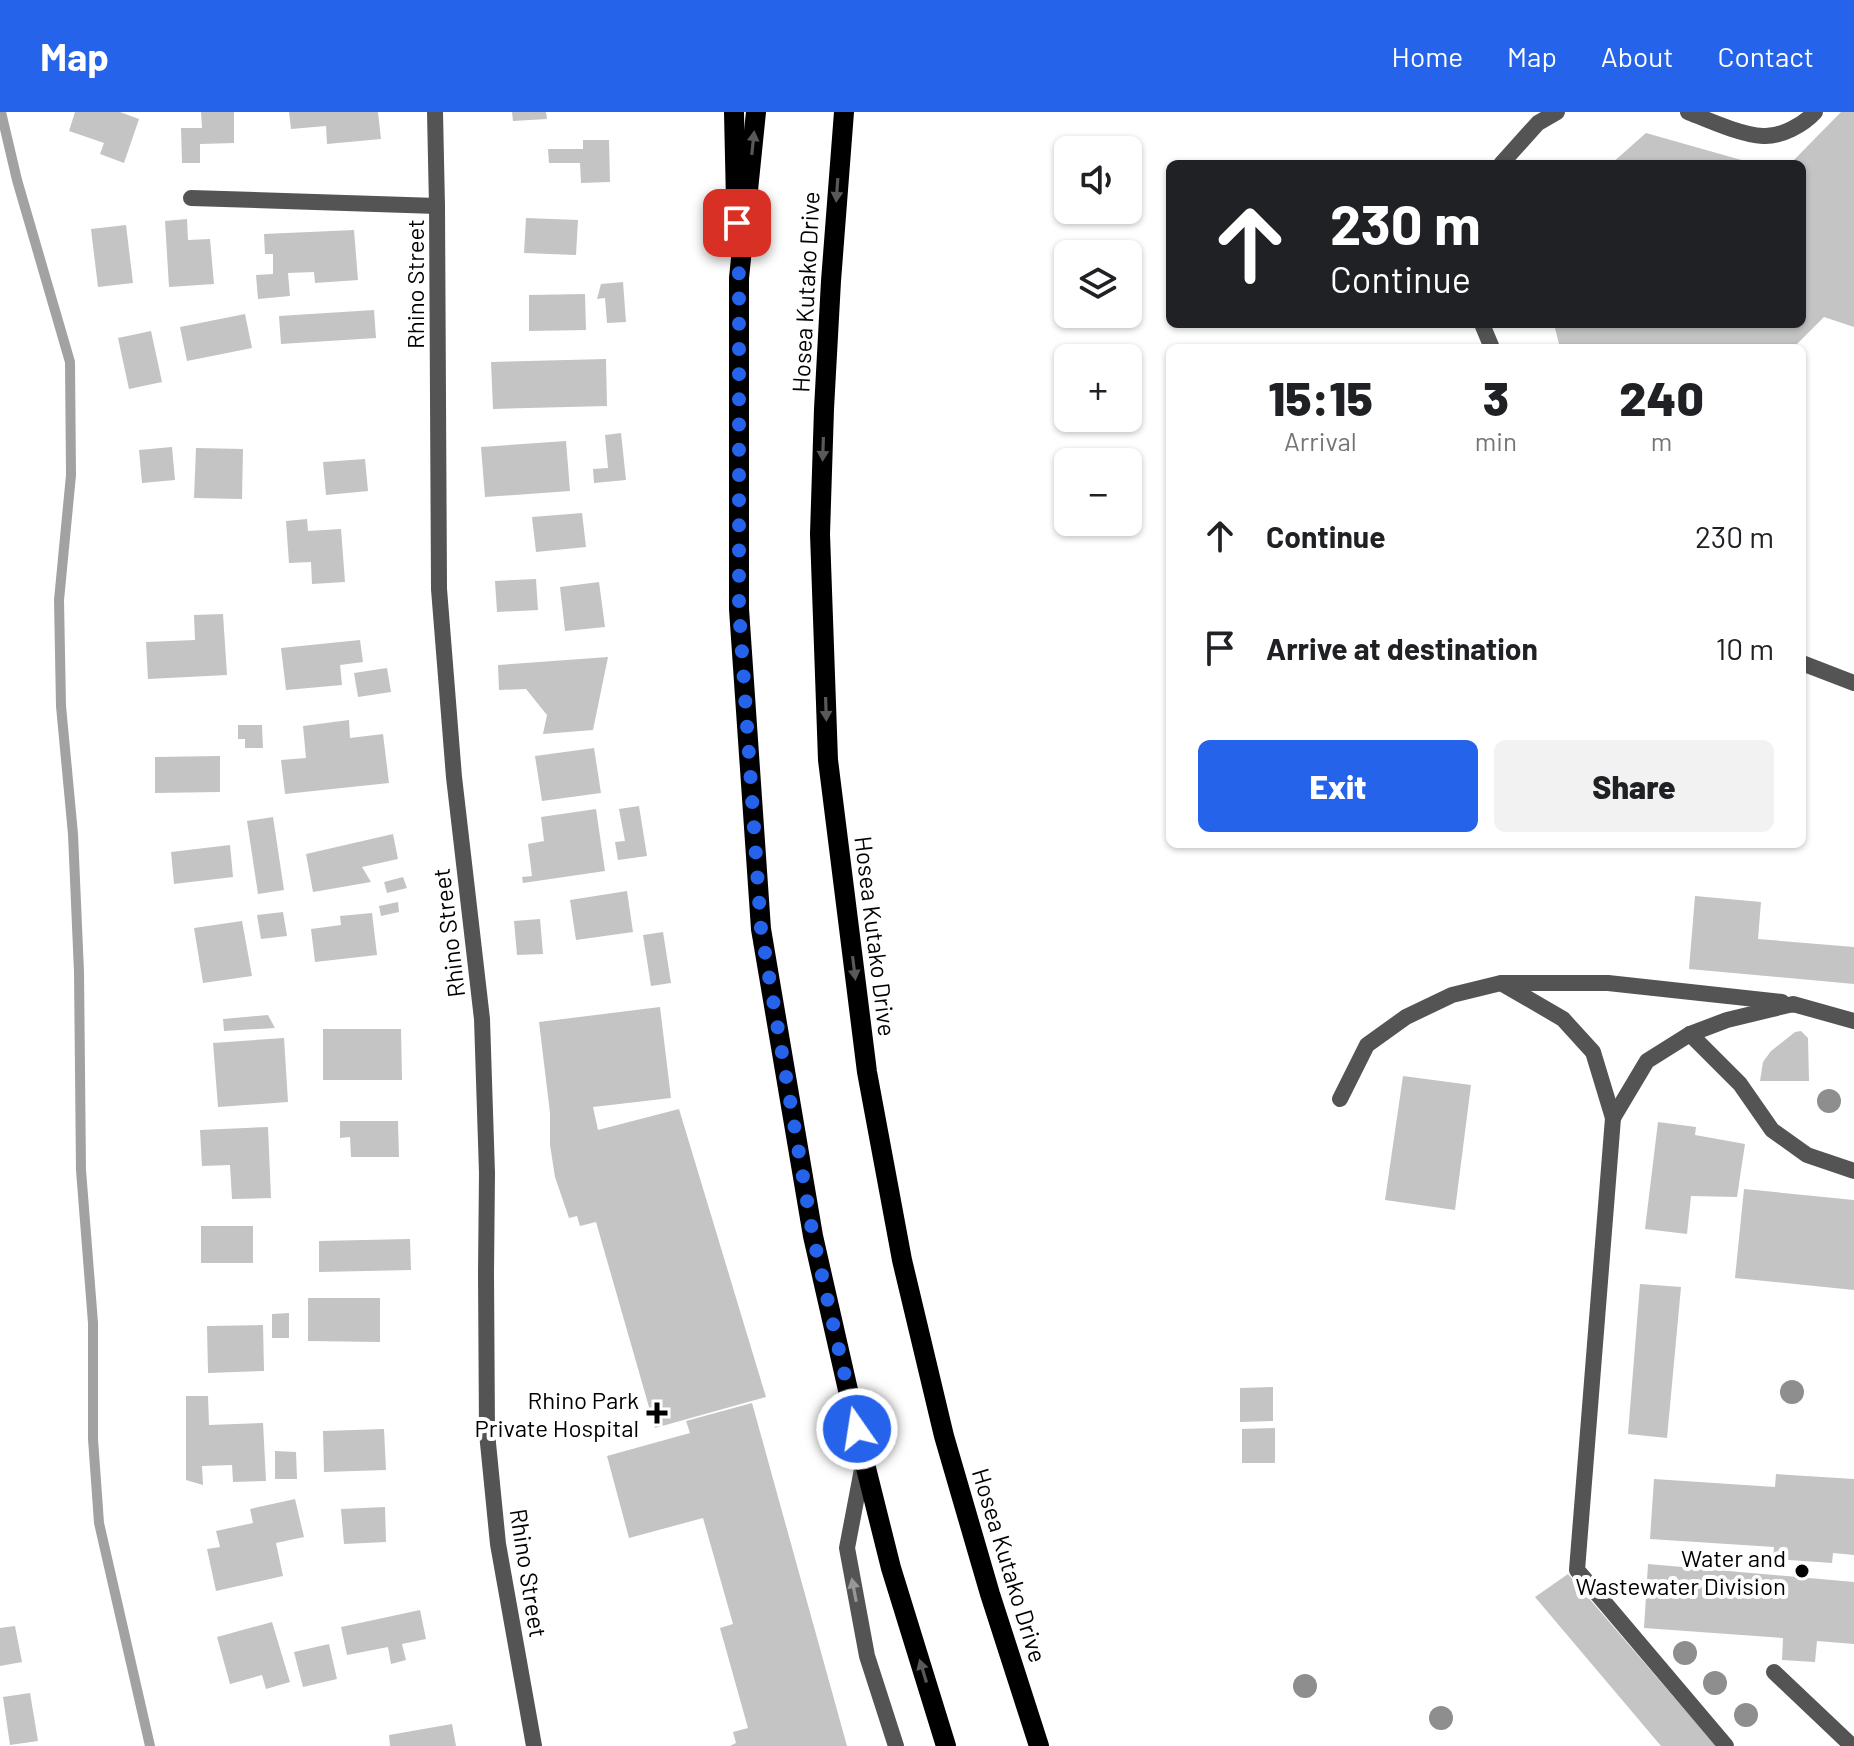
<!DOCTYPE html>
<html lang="en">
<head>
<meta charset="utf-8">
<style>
  :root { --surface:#fff; --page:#f2f2f2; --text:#202124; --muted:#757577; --accent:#2563eb }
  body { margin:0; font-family:Barlow,sans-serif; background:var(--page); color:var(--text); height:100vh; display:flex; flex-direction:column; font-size:30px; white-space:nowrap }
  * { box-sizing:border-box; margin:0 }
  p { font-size:26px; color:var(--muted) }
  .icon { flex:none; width:44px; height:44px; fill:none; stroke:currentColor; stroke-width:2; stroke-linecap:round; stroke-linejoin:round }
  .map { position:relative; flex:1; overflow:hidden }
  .sheet { position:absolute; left:1166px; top:232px; width:640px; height:504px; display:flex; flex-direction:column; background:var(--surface); border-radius:12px; box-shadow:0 2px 6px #0004 }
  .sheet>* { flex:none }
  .top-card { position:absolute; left:1166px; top:48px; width:640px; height:168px; border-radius:12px; box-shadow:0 2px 6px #0004; background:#202124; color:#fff; overflow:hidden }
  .buttons { position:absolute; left:1054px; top:24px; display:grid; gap:16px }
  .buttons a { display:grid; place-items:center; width:88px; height:88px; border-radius:12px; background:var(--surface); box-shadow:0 2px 6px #0004; font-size:40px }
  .pin { position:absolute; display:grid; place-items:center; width:68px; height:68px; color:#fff; margin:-34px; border-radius:16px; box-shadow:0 4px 12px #0006 }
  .me { position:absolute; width:88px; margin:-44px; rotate:347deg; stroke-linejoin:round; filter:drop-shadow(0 0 6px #0008) }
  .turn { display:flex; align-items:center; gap:28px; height:168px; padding:0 32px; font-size:36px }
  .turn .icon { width:104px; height:104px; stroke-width:2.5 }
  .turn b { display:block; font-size:56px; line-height:68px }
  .eta { display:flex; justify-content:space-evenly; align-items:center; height:136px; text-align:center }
  .eta b { font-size:48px; font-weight:800; line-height:56px }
  .action { display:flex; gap:16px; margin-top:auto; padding:16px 32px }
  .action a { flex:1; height:92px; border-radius:12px; background:var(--accent); color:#fff; font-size:32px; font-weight:800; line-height:92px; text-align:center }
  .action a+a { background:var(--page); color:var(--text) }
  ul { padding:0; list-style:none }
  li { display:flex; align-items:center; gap:24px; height:112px; padding:0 32px }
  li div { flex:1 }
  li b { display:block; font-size:30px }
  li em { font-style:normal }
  header { display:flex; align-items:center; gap:48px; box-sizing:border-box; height:112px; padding:0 40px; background:var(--accent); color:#fff }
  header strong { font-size:38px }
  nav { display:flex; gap:44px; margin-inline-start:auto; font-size:28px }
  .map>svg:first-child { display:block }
</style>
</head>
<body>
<header>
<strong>Map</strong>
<nav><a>Home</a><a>Map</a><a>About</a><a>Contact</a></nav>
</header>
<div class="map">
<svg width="1854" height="1634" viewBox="0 0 1854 1634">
  <rect width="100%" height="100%" fill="#fff"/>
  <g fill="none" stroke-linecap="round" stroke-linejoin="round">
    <!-- stream -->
    <polyline stroke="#a2a2a2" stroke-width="10" points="1,0 17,68 70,250 71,363 59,488 61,594 73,722 79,860 81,1058 93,1211 93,1327 99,1411 150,1634"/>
  </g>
  <!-- building -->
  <g fill="#c4c4c4">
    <polygon points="75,0 120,0 139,7 124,51 100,42 104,31 69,19"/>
    <polygon points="201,0 234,0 234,31 200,32 200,51 182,51 181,16 202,16"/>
    <polygon points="289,0 378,0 381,27 327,32 326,14 291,17"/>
    <polygon points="512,0 546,0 547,7 513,9"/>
    <polygon points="1841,0 1854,0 1854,215 1824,205 1793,236 1560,236 1554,212 1802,212 1802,52 1790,52"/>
    <polygon points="1646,21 1752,51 1752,52 1611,52"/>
    <polygon points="583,28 609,28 610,70 581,71 580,51 549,51 548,37 583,37"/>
    <polygon points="526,106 578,108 576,143 524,141"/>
    <polygon points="187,107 188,128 210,127 214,172 169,175 165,109"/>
    <polygon points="126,113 133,171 98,175 91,117"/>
    <polygon points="354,118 358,168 315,171 314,160 288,161 290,184 258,187 256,163 273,162 273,142 265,142 264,122"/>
    <polygon points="623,170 626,210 607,211 605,186 597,187 601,172"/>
    <polygon points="585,182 586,218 529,219 529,183"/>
    <polygon points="374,198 376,226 281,232 279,204"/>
    <polygon points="245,202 252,236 187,249 180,215"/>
    <polygon points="151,219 162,270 129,277 118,226"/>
    <polygon points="606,247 607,294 493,297 491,250"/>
    <polygon points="621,321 626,368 594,371 593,357 608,356 605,323"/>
    <polygon points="566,329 570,379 485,385 481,335"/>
    <polygon points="172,335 175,368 142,371 139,338"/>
    <polygon points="196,336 243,337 242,387 194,386"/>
    <polygon points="365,347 368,379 326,383 323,350"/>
    <polygon points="582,401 586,435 536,440 532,405"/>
    <polygon points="307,407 308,419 341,417 345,470 312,472 311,450 289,451 286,409"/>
    <polygon points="536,467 538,498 497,500 495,469"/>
    <polygon points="599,470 605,515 565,519 560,475"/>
    <polygon points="223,502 227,563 148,567 146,530 195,528 194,503"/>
    <polygon points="360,528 363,550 340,553 342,573 286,578 281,536"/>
    <polygon points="608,545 593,618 543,622 547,603 526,577 499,578 498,553"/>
    <polygon points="387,556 391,580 358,585 354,561"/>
    <polygon points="349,608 350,626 383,622 389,671 285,682 281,648 306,646 303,614"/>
    <polygon points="238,613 262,613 263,636 245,636 245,627 238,627"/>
    <polygon points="594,636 601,681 542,689 535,644"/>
    <polygon points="220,644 220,680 155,681 155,645"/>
    <polygon points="639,694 647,744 618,748 615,730 625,729 619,697"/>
    <polygon points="596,697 605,759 523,771 522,765 532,764 528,732 544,729 541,705"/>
    <polygon points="273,705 284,778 258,782 247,709"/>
    <polygon points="393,722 398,747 362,755 371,770 313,780 306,742"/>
    <polygon points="230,733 233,765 174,772 171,740"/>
    <polygon points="403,765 407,776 387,781 384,770"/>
    <polygon points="627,779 633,820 576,828 570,788"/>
    <polygon points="1695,784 1761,790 1758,827 1854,835 1854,872 1689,857"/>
    <polygon points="398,790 399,800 381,804 379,794"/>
    <polygon points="283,800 287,824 261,827 257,803"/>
    <polygon points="372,801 377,843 315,850 311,817 341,813 340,804"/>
    <polygon points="540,807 543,842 517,843 514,809"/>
    <polygon points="242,809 252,864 203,871 194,816"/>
    <polygon points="663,820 671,871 651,874 643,823"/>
    <polygon points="660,895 671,986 593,995 598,1018 679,997 766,1285 655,1316 596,1110 580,1114 577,1104 569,1106 555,1065 550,1033 550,1001 539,910"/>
    <polygon points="268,903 275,916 224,919 223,907"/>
    <polygon points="323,917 401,917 402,968 323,968"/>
    <polygon points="1801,919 1808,926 1809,969 1760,969 1763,950 1771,939 1795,920"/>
    <polygon points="284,926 288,990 218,995 213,931"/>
    <polygon points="1403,964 1471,973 1455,1098 1385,1088"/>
    <polygon points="340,1009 398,1009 399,1045 351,1045 350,1025 340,1026"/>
    <polygon points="1658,1010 1696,1015 1695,1023 1745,1032 1737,1085 1691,1084 1687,1122 1645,1117"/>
    <polygon points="268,1015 271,1086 232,1087 230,1053 202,1054 200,1018"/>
    <polygon points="1744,1077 1854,1088 1854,1178 1735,1166"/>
    <rect x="201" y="1114" width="52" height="37"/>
    <polygon points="410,1127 411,1158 319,1160 319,1129"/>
    <polygon points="1640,1172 1681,1175 1667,1326 1628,1322"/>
    <polygon points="308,1186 380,1186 380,1230 308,1229"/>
    <polygon points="289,1201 289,1226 272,1226 272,1202"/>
    <polygon points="263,1213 264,1259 208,1261 207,1214"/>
    <polygon points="1273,1275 1273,1309 1240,1310 1240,1276"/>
    <polygon points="186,1284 208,1284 209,1313 263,1311 266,1369 233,1370 232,1353 202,1354 203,1373 186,1368"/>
    <polygon points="752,1291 847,1634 730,1634 736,1631 733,1620 748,1616 720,1516 733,1512 703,1406 629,1426 607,1344 690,1321 686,1309"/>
    <polygon points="1275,1316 1275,1351 1242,1351 1242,1317"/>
    <polygon points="384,1317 386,1358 324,1360 323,1319"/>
    <polygon points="275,1339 296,1340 297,1367 275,1367"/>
    <polygon points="1776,1362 1854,1367 1854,1443 1833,1441 1832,1451 1773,1447 1774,1435 1650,1427 1654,1367 1775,1375"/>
    <polygon points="295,1387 304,1425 276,1431 283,1464 216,1479 207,1437 220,1435 216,1419 253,1411 250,1397"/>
    <polygon points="385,1395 386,1430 344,1432 341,1397"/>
    <polygon points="1648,1452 1854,1470 1854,1532 1817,1529 1815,1550 1782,1548 1783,1526 1644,1516"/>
    <polygon points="1568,1462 1716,1634 1661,1634 1535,1485"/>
    <polygon points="420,1498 426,1527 402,1532 406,1548 391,1552 388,1535 347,1543 341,1515"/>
    <polygon points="272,1510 290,1570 266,1577 262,1563 230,1572 217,1525"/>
    <polygon points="15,1514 22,1550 0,1554 0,1516"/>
    <polygon points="329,1532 337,1567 303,1575 294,1540"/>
    <polygon points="30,1581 38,1629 10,1633 3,1585"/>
    <polygon points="452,1612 456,1634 390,1634 389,1623"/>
  </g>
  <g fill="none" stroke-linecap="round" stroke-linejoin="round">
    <!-- lane -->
    <g stroke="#545454" stroke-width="16">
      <path d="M1688,0c20,8 53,23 75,24 18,1 40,-11 52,-24"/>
      <polyline points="1501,52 1538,11 1557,0"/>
      <polyline points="1482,212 1492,236"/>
      <polyline points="1802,551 1854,571"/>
      <polyline points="1502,871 1608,871 1782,890"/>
      <polyline points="1690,922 1740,972 1772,1018 1807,1043 1854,1059"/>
      <polyline points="1340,987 1367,933 1406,905 1452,883 1501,871 1563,907 1593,940 1613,1006"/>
      <polyline points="863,1352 847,1436 867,1544 896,1634"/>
      <polyline points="1774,1560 1852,1634"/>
      <polyline points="1726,1634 1577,1458 1613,1006 1647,949 1690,922 1727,908 1793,892 1854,909"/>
    </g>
    <!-- street -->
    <g stroke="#545454" stroke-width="16">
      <polyline points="435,0 437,94 439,477 454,665 482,907 487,1061 486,1161 487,1321 498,1432 534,1634"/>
      <polyline points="191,86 437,94"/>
    </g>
    <!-- primary -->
    <g stroke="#000" stroke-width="20">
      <polyline points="734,0 736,90"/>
      <polyline points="756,0 739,166 739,497 761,817 813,1124 863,1344 891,1456 946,1634"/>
      <polyline points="844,0 831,169 824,297 820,422 828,648 867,960 902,1148 944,1324 990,1482 1039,1634"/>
    </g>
  </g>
  <!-- trees -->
  <g fill="#8e8e8e">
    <circle cx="1829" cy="989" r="12"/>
    <circle cx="1792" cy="1280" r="12"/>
    <circle cx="1685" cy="1541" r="12"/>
    <circle cx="1715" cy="1571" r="12"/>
    <circle cx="1305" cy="1574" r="12"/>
    <circle cx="1746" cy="1603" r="12"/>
    <circle cx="1441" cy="1606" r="12"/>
  </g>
  <!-- one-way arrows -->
  <defs><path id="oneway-solid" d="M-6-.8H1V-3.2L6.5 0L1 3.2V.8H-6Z" transform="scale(2)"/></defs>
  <g fill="#595959">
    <use href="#oneway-solid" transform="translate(753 31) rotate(-84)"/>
    <use href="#oneway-solid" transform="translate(837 78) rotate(94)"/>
    <use href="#oneway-solid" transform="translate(823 337) rotate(92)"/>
    <use href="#oneway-solid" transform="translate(826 597) rotate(88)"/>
    <use href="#oneway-solid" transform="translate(854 856) rotate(83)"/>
    <use href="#oneway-solid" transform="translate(923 1559) rotate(-107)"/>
  </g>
  <use fill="#989898" href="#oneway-solid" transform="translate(854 1478) rotate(-101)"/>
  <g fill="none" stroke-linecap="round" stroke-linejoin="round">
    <!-- route -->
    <polyline stroke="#2563eb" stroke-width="14" stroke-dasharray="0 25.2" points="737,111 739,166 739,497 761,817 813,1124 857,1317"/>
  </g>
  <!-- markers -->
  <g fill="#000" stroke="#fff" stroke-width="3">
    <path d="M653 1289h8v8h8v8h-8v8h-8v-8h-8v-8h8z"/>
    <circle cx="1802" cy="1459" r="8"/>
  </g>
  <g text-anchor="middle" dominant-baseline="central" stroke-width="8" stroke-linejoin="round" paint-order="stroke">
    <!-- street labels -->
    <g font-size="24" fill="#000" stroke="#fff">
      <text transform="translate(414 172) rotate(-90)">Rhino Street</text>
      <text transform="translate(805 180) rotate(-87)">Hosea Kutako Drive</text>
      <text transform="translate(448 821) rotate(-97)">Rhino Street</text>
      <text transform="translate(876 824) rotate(83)">Hosea Kutako Drive</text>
      <text transform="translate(1010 1453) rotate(73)">Hosea Kutako Drive</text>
      <text transform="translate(529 1461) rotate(81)">Rhino Street</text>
    </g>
    <!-- poi labels -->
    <g font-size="24" fill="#000" stroke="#fff" text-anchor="end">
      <text x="639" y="1287">Rhino Park<tspan x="639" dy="28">Private Hospital</tspan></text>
      <text x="1786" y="1445">Water and<tspan x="1786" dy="28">Wastewater Division</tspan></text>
    </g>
  </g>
</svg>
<div class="buttons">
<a><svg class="icon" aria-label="sound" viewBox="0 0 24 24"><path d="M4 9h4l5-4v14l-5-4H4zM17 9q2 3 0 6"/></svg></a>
<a><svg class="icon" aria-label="layers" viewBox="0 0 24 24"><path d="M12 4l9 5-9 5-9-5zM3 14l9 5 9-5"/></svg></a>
<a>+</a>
<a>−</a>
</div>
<div class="pin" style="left:737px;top:111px;background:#d93025"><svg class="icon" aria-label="arrive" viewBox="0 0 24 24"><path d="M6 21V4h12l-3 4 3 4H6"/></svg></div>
<svg class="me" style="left:857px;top:1317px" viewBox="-20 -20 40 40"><circle r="17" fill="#2563eb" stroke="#fff" stroke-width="3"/><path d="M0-11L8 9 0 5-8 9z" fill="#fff"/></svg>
<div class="top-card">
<div class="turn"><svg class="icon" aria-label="ahead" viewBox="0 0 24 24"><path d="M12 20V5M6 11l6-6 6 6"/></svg><div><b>230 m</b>Continue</div></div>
</div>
<section class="sheet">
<div class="eta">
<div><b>15:15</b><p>Arrival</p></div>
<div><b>3</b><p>min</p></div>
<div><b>240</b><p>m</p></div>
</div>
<ul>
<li><svg class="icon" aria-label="ahead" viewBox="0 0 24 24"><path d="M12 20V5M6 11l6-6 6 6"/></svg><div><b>Continue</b></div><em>230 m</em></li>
<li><svg class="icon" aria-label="arrive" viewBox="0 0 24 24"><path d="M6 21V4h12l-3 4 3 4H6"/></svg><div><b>Arrive at destination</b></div><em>10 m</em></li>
</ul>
<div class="action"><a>Exit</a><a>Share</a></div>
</section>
</div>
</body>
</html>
